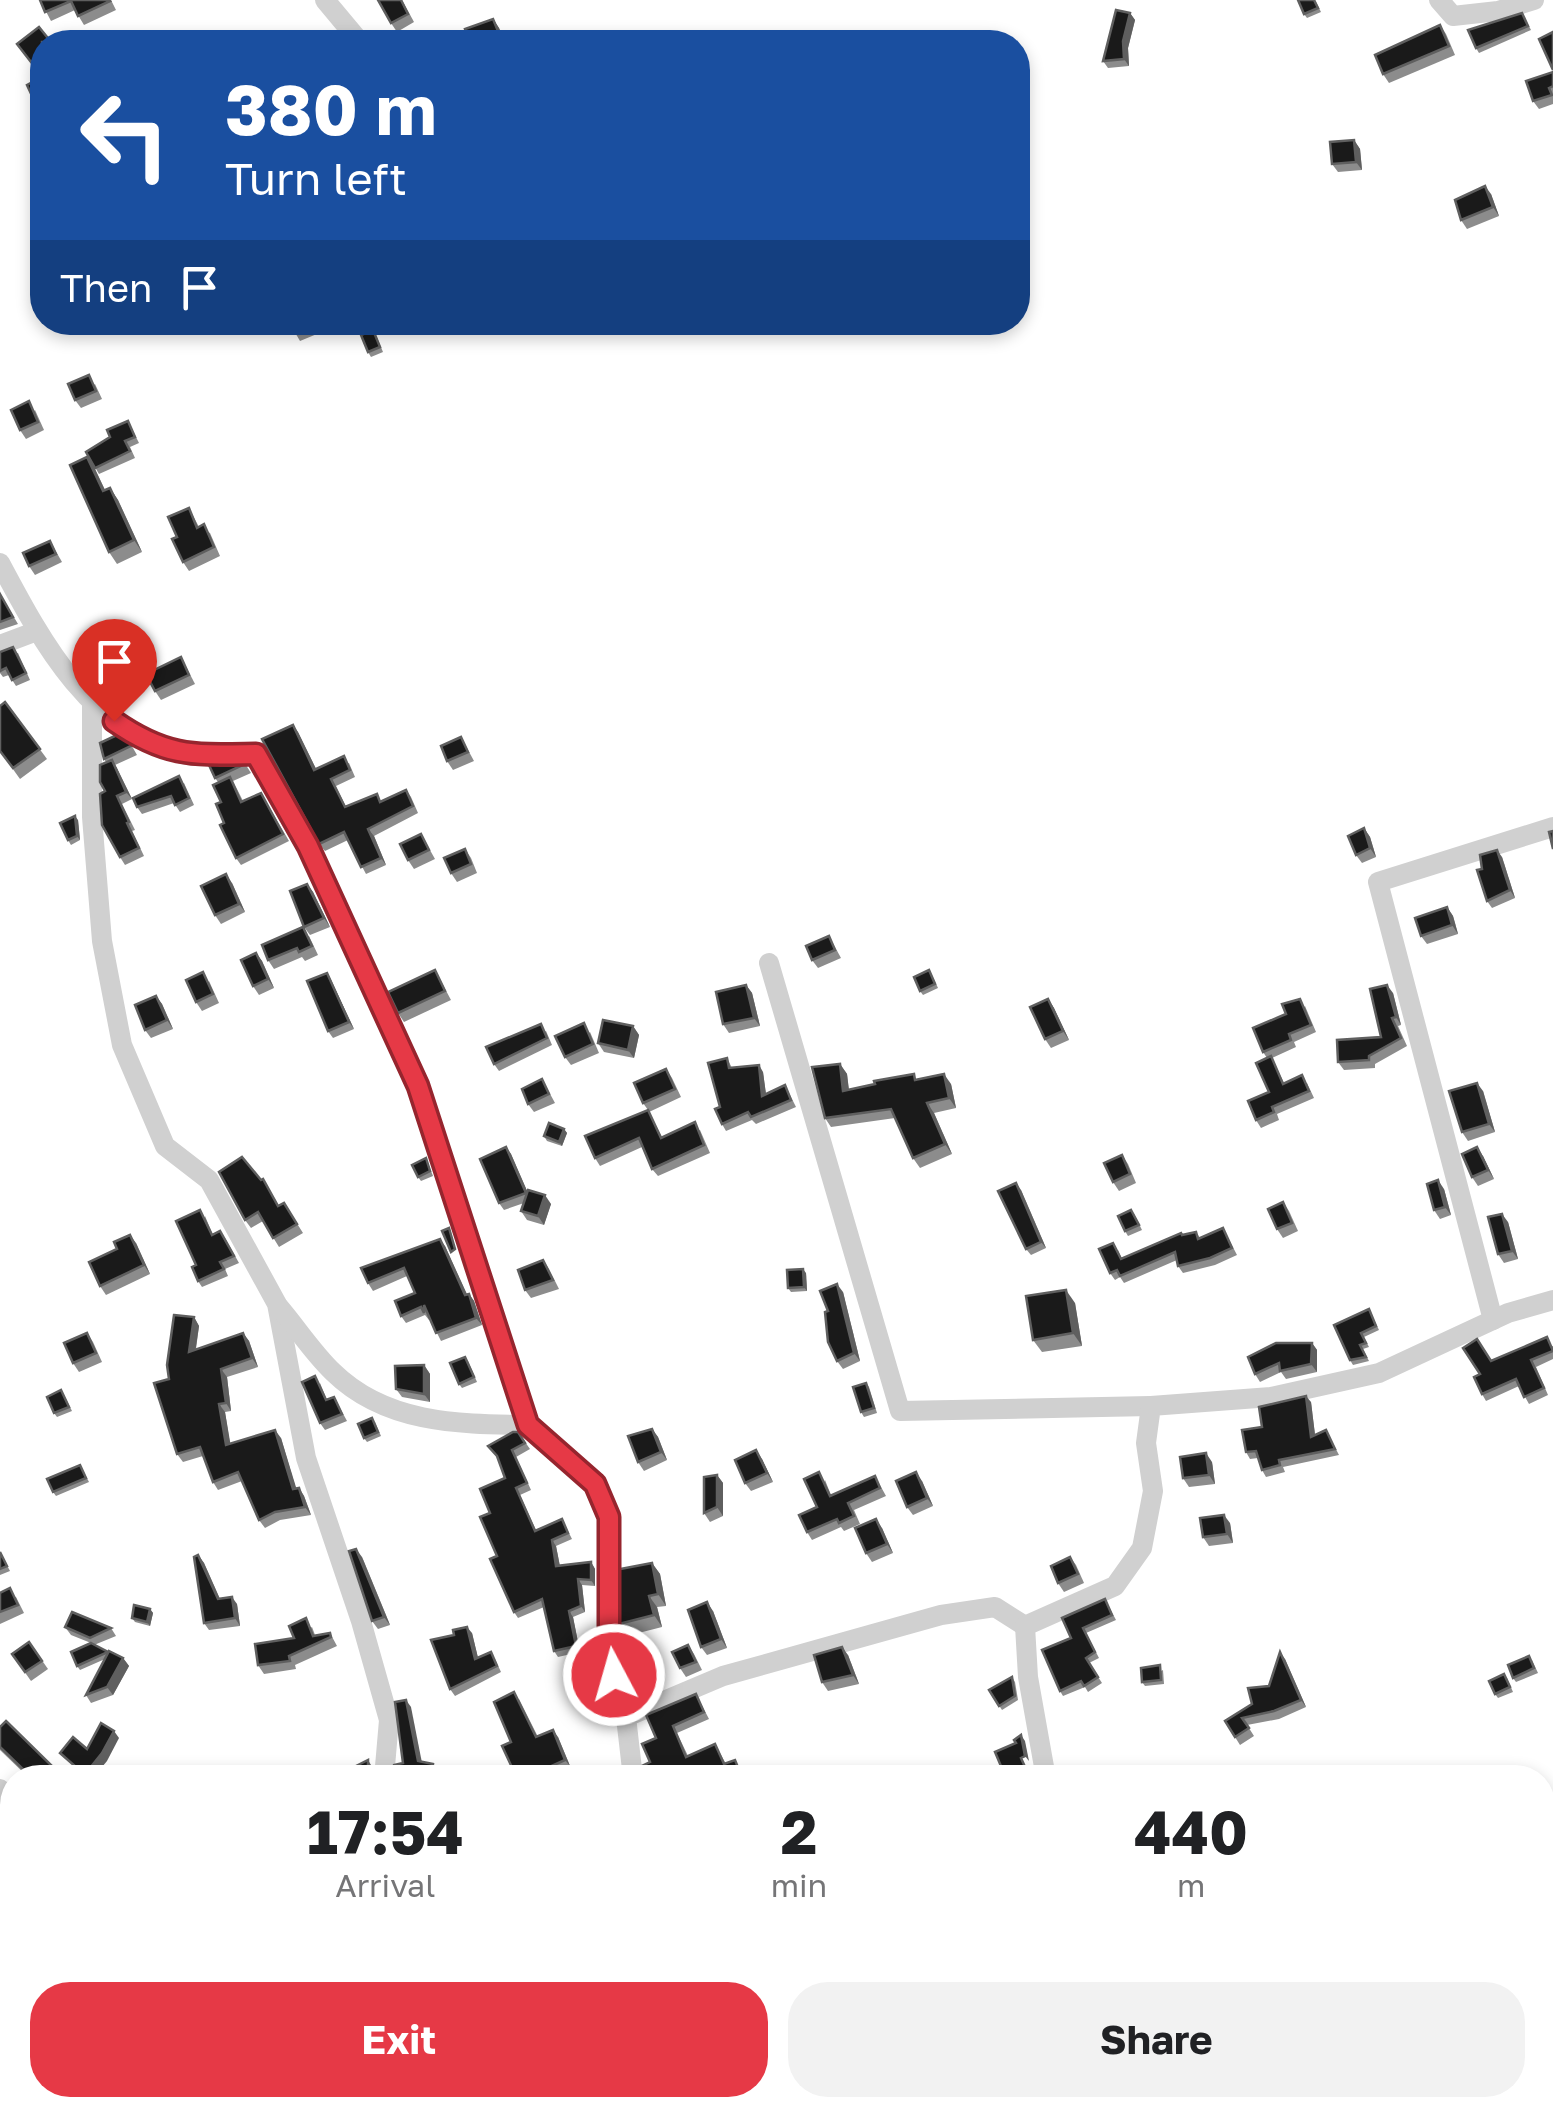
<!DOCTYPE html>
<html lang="en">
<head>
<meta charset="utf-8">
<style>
  :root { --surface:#fff; --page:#f2f2f2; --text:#202124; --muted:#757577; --accent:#e63946 }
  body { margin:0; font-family:"Golos Text",sans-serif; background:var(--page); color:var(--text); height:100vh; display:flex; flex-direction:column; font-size:38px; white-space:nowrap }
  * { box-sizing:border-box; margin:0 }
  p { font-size:32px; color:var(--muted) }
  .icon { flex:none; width:55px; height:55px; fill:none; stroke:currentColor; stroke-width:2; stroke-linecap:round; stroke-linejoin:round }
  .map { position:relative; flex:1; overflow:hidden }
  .side { position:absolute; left:0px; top:1765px; width:1555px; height:352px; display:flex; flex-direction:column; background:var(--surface); border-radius:40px 40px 0 0; box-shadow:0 5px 15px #0003 }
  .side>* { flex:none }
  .top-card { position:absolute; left:30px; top:30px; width:1000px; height:305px; border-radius:40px; box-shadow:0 5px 15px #0003; background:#1a4fa0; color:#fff; overflow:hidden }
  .pin { position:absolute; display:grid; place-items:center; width:85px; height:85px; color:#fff; margin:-102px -42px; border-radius:50% 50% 50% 0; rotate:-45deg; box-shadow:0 0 10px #0007 }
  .pin .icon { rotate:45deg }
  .me { position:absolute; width:110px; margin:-55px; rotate:354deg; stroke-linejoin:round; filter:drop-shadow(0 0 8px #0008) }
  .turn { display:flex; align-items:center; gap:35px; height:210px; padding:0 30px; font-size:45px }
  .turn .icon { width:130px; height:130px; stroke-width:2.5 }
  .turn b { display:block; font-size:70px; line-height:85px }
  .then { display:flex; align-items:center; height:95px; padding:0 30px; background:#0003; gap:20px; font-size:38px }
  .eta { display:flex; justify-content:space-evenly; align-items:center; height:170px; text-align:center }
  .eta b { font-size:60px; font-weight:700; line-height:70px }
  .action { display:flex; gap:20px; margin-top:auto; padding:20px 30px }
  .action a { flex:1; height:115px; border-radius:40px; background:var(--accent); color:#fff; font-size:40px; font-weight:700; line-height:115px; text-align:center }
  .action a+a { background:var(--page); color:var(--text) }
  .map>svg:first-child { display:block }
</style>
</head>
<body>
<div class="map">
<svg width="1553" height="2117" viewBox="0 0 1553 2117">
  <rect width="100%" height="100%" fill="#fff"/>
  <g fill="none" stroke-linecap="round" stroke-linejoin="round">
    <!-- minor -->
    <g stroke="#d0d0d0" stroke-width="20">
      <polyline points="325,0 360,42"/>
      <polyline points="1439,0 1453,16 1498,11 1534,0"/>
      <path d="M0,563c42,79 91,172 187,192 21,4 48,-1 69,-1l51,92 112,240 109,339 67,59 14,33v125l10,67 7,8 97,-41 218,-61 54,-8 30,19"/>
      <polyline points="0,645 37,631"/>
      <polyline points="92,705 92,817 102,941 122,1045 165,1146 209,1180 277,1304 306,1458 361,1621 389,1720 384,1778"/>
      <polyline points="769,963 900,1411 1151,1406"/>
      <path d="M279,1307c18,21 34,46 54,65 53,52 126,52 195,53"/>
      <polyline points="1493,1320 1378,882 1553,827"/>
      <polyline points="626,1717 633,1778"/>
      <polyline points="1046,1778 1028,1677 1025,1626 1115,1586 1142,1548 1153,1491 1146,1443 1151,1406 1271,1397 1379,1373 1508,1313 1553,1300"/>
      <polyline points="0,1789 12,1802"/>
      <polyline points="385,2105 419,2117"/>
      <polyline points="554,2105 558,2117"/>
      <polyline points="685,2105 686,2117"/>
      <polyline points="1192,2105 1199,2117"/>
    </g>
  </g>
  <!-- wall -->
  <g fill="#8c8c8c">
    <polygon points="40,0 111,0 116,10 84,25 75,10 51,21"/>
    <polygon points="402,0 414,22 397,32 391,23"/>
    <polygon points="1315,0 1321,12 1307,18 1304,14"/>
    <polygon points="1130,13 1135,20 1128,48 1129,66 1108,68 1103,61"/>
    <polygon points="1522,13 1531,30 1479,53 1476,48"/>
    <polygon points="493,19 499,28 505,42 470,42"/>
    <polygon points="1440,25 1446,34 1455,55 1389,83 1383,74"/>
    <polygon points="42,42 42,67 37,71 17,44"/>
    <polygon points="1553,72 1553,104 1539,109 1533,101"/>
    <polygon points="1354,140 1360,149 1362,170 1338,172 1332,164"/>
    <polygon points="1491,194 1499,216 1467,229 1461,220"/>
    <polygon points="289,322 326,322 329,329 300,341"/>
    <polygon points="376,335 383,352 371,357 368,352"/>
    <polygon points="95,384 102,399 81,408 75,400"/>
    <polygon points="35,410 44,430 26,439 20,430"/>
    <polygon points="128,421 139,443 130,447 135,458 99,474 86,452 110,437"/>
    <polygon points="87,457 95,469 105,490 110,488 118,500 142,552 117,564 109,552"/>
    <polygon points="189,508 199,527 210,533 220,556 189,571 183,562 177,537"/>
    <polygon points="50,541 62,562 35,575 29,566"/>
    <polygon points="0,594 18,624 0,630"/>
    <polygon points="0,652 18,653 30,680 16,686 9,675 3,677 0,673"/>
    <polygon points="181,657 195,684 161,700 155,691"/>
    <polygon points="5,702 47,759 20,779 0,751"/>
    <polygon points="298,732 316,769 349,763 355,777 336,786 346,807 382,801 406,790 411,797 418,813 374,836 386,865 366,874 348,840 325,851 319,844"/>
    <polygon points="461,737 474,761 453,770 447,761"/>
    <polygon points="129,741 137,755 115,765 132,799 122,804 135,830 132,831 144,856 125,865 120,857 106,762 104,759"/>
    <polygon points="242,759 251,773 233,781 243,801 261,793 289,841 241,865 236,858 224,823 218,782 215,778"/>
    <polygon points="184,783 194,805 180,812 174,803 142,814 137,807"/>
    <polygon points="78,820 80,840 71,845 68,840"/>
    <polygon points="1364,828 1370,837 1376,857 1362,863 1356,855"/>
    <polygon points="421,834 435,859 414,869 408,860"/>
    <polygon points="465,849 471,858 477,873 457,882 451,873"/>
    <polygon points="1502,857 1515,898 1492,908 1487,901 1482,869"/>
    <polygon points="232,883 245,912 221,924 215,915"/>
    <polygon points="307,884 313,892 330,927 310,935 304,927"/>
    <polygon points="1447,907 1453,916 1458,934 1427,944 1421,936"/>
    <polygon points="309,936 318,955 305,961 302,957 274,969 268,960"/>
    <polygon points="829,936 841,958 818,968 812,960"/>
    <polygon points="256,953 262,961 274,988 259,995 253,986"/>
    <polygon points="435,970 451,1000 404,1022 398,1013"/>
    <polygon points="327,973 331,980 354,1029 333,1038 328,1031"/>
    <polygon points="932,975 938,988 923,995 920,991"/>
    <polygon points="209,981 219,1003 202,1011 196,1002"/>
    <polygon points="746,985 752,993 760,1026 729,1033 723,1024"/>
    <polygon points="1393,993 1401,1025 1398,1026 1407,1046 1375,1064 1375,1068 1344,1070 1338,1062 1381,1037"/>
    <polygon points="156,996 162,1004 173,1029 151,1038 145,1030"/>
    <polygon points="1048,999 1054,1008 1069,1040 1051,1048 1045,1039"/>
    <polygon points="1305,1006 1316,1032 1294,1042 1296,1047 1272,1058 1284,1083 1307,1083 1314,1098 1277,1114 1279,1120 1261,1128 1256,1120 1269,1092 1267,1058 1263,1052"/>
    <polygon points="633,1026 639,1035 634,1058 604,1052 598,1043"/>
    <polygon points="546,1031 552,1045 499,1071 494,1064"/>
    <polygon points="590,1032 599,1053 571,1065 565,1057"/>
    <polygon points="727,1058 732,1068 763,1072 766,1094 785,1085 796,1107 756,1124 752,1120 726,1131 722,1124 720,1107"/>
    <polygon points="840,1064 847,1074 849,1090 918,1080 951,1084 956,1108 934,1113 952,1154 920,1168 913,1158 895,1118 831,1127 825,1118"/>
    <polygon points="666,1069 672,1078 681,1097 649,1112 662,1137 700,1130 710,1153 658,1176 652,1169 642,1147 600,1166 595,1158 648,1110 643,1103"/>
    <polygon points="542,1079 555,1103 534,1112 528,1104"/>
    <polygon points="1483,1091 1495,1132 1468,1141 1462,1132"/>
    <polygon points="564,1129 567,1133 562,1146 547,1141 544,1136"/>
    <polygon points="506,1147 511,1154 527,1191 551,1204 544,1225 527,1220 521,1211 524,1203 504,1210 499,1203"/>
    <polygon points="1122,1155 1128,1164 1136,1183 1119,1191 1113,1182"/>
    <polygon points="1483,1156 1494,1179 1478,1186 1472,1177"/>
    <polygon points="426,1158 433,1176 421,1181 418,1177"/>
    <polygon points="263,1179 279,1206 284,1203 303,1233 279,1247 263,1221 251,1228 245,1220 261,1180"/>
    <polygon points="1444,1189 1451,1215 1440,1219 1434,1210"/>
    <polygon points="1021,1190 1046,1248 1031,1255 1026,1249"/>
    <polygon points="1283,1202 1289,1211 1298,1231 1283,1238 1277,1229"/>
    <polygon points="1134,1214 1142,1230 1128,1236 1125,1231"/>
    <polygon points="205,1216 213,1235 225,1238 239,1263 225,1269 228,1276 202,1287 198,1281 196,1265"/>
    <polygon points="1508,1222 1518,1259 1504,1263 1498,1254"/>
    <polygon points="1223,1228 1237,1255 1215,1265 1183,1273 1178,1266 1177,1260 1124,1283 1120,1277 1115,1280 1110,1273 1118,1250 1122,1259 1182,1235 1196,1232 1200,1238"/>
    <polygon points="136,1243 150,1274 106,1295 100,1286"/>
    <polygon points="445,1246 467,1295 469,1294 474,1301 482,1325 441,1341 429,1317 429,1320 425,1315 406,1323 401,1316 415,1293 407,1276 373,1291 368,1283"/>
    <polygon points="543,1260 549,1269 559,1289 531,1298 525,1290"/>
    <polygon points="806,1273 807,1291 791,1292 788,1288"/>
    <polygon points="843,1292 860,1361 843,1369 837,1361 828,1311"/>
    <polygon points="1075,1303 1082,1346 1042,1352 1033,1340"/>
    <polygon points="1369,1309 1379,1330 1364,1337 1369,1347 1363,1349 1369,1361 1353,1365 1350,1360"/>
    <polygon points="194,1317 199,1326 196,1349 243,1333 249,1341 258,1367 227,1377 231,1411 225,1412 230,1444 281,1438 296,1489 299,1488 304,1496 311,1515 280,1520 265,1528 259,1520 242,1481 218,1490 213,1482 203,1456 183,1462 177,1454 169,1379"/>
    <polygon points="87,1333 93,1342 102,1362 79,1372 73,1363"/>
    <polygon points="1312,1343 1317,1350 1317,1372 1286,1379 1281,1372 1260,1382 1255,1374"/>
    <polygon points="1553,1346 1553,1359 1536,1367 1548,1395 1529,1404 1519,1386 1486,1401 1482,1394 1480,1374 1492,1361"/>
    <polygon points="468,1361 477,1382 462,1388 459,1384"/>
    <polygon points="424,1365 430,1374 430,1402 402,1397 396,1389"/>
    <polygon points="320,1383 327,1400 334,1397 347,1421 325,1430 320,1423"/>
    <polygon points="866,1383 869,1387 877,1413 864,1417 861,1412"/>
    <polygon points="64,1395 72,1411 57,1417 54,1413"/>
    <polygon points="1311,1402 1315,1435 1326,1430 1339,1455 1283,1467 1285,1472 1266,1477 1262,1470 1258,1458 1250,1459 1246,1452 1262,1427"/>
    <polygon points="375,1422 381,1436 367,1442 364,1438"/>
    <polygon points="652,1429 658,1437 667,1460 644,1471 638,1462"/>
    <polygon points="518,1432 530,1449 516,1457 531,1490 520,1495 536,1530 562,1519 572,1539 556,1546 560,1566 591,1562 595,1569 595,1586 582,1585 585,1612 573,1617 580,1652 558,1657 554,1651 544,1607 518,1618 514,1612 497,1556 490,1513 505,1478"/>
    <polygon points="762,1459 773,1482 751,1491 745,1483"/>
    <polygon points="1212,1462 1215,1484 1189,1487 1183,1478"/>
    <polygon points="80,1465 89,1482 56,1496 53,1492"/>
    <polygon points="717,1475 723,1483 723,1516 710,1522 704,1513"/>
    <polygon points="875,1476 886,1496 854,1510 860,1524 844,1531 841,1527 812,1540 807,1532 825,1480 831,1495"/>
    <polygon points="922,1481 933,1506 913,1515 907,1507"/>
    <polygon points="1230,1523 1233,1543 1209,1546 1203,1537"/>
    <polygon points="882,1528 893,1553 872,1562 866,1553"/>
    <polygon points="0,1552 10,1571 0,1575"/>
    <polygon points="198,1555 204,1563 220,1599 237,1604 240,1626 209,1630 204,1623"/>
    <polygon points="362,1557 390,1625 378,1629 372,1621"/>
    <polygon points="1070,1557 1076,1565 1084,1583 1064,1592 1058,1583"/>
    <polygon points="652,1563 660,1574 666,1606 657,1607 662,1627 623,1637 615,1625"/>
    <polygon points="0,1593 16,1597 24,1613 0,1624"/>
    <polygon points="1105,1599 1116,1620 1086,1633 1099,1658 1089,1663 1102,1683 1088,1692 1085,1687 1063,1696 1060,1691 1071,1638"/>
    <polygon points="150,1609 153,1613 150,1626 135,1622 132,1618"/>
    <polygon points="713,1611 727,1648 707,1655 701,1647"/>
    <polygon points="65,1627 111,1628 116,1636 94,1645 108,1653 123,1658 129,1666 113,1695 91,1703 86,1695 105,1659 80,1670 77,1666 91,1643 71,1635"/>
    <polygon points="312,1627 315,1635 330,1633 337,1646 295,1665 296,1669 264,1674 258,1665"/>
    <polygon points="472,1633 478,1658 495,1659 501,1672 455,1696 450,1689"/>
    <polygon points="29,1642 48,1669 31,1681 12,1654"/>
    <polygon points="688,1645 694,1654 702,1670 686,1677 680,1668"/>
    <polygon points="848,1655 859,1684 828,1691 822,1682"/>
    <polygon points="1285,1659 1306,1707 1279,1719 1247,1725 1254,1736 1240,1745 1225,1721 1252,1704 1269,1686"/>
    <polygon points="1532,1660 1538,1673 1516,1682 1513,1678"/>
    <polygon points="1163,1670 1164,1684 1145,1686 1142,1682"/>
    <polygon points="1012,1677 1015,1682 1018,1700 1002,1710 989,1690"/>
    <polygon points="1507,1678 1513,1692 1498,1698 1495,1694"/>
    <polygon points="696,1694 709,1719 677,1733 688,1756 715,1744 726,1764 735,1760 744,1778 684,1778 683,1775 677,1778 646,1778 656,1738"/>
    <polygon points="519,1699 538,1737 558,1737 570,1766 544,1778 510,1778 516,1776 511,1742"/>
    <polygon points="0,1727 53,1767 59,1775 57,1778 29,1778 0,1750"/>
    <polygon points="0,1810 12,1836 0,1842"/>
    <polygon points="462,2105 501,2105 497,2110 502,2117 465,2117 459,2108"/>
  </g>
  <!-- shaded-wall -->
  <g fill="#5f5f5f">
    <polygon points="1130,13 1135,20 1128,48 1129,66 1124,59 1123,41"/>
    <polygon points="493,19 499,28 505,42 500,36"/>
    <polygon points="1354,140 1360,149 1362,170 1356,162"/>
    <polygon points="1485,186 1491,194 1499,216 1493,207"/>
    <polygon points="87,457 95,469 111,503 103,491"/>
    <polygon points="110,488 118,500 142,552 134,540"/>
    <polygon points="293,725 298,732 320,777 314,770"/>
    <polygon points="112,760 117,768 132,799 126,792"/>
    <polygon points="75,816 78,820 80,840 77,836"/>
    <polygon points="1364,828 1370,837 1376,857 1370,848"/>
    <polygon points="368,829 374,836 386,865 381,858"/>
    <polygon points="1497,850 1502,857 1515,898 1510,890"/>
    <polygon points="226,874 232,883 245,912 239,904"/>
    <polygon points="307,884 313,892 330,927 324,918"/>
    <polygon points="1447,907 1453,916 1458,934 1452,925"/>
    <polygon points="256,953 262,961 274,988 268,979"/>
    <polygon points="327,973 331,980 354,1029 349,1022"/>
    <polygon points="746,985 752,993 760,1026 754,1018"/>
    <polygon points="1387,985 1393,993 1401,1025 1396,1017"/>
    <polygon points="156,996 162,1004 173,1029 167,1020"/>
    <polygon points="1048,999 1054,1008 1069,1040 1063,1031"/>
    <polygon points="633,1026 639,1035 634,1058 628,1050"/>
    <polygon points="840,1064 847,1074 850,1100 843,1091"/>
    <polygon points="759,1065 763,1072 767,1102 762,1096"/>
    <polygon points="944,1074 951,1084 956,1108 949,1098"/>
    <polygon points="1477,1083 1483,1091 1495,1132 1489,1124"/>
    <polygon points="927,1103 934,1113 952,1154 945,1144"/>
    <polygon points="564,1129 567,1133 562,1146 559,1142"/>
    <polygon points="506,1147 511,1154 531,1200 526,1193"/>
    <polygon points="1477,1147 1483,1156 1494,1179 1488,1170"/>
    <polygon points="1438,1180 1444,1189 1451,1215 1445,1207"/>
    <polygon points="1016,1183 1021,1190 1046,1248 1041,1242"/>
    <polygon points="545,1195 551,1204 544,1225 538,1216"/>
    <polygon points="1502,1214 1508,1222 1518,1259 1512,1251"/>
    <polygon points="130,1235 136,1243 150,1274 144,1265"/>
    <polygon points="440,1239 445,1246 471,1303 465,1295"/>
    <polygon points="803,1269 806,1273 807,1291 804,1287"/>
    <polygon points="837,1284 843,1292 860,1361 854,1353"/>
    <polygon points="1066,1290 1075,1303 1082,1346 1073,1333"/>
    <polygon points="469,1294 474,1301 482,1325 476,1318"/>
    <polygon points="194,1317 199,1326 194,1360 189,1352"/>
    <polygon points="243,1333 249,1341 258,1367 252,1358"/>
    <polygon points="1312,1343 1317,1350 1317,1372 1311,1364"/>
    <polygon points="424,1365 430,1374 430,1402 424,1394"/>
    <polygon points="221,1369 227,1377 231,1411 226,1403"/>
    <polygon points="1306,1396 1311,1402 1316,1443 1311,1437"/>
    <polygon points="219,1404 225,1412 232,1453 226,1445"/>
    <polygon points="652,1429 658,1437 667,1460 661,1452"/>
    <polygon points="275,1430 281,1438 299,1497 293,1489"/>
    <polygon points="756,1450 762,1459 773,1482 767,1473"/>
    <polygon points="1206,1453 1212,1462 1215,1484 1209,1475"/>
    <polygon points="916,1472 922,1481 933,1506 927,1498"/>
    <polygon points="717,1475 723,1483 723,1516 717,1507"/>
    <polygon points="299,1488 304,1496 311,1515 305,1507"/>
    <polygon points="1224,1515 1230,1523 1233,1543 1227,1534"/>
    <polygon points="876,1519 882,1528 893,1553 887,1544"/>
    <polygon points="552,1540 556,1546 561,1572 556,1566"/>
    <polygon points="356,1549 362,1557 390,1625 384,1617"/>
    <polygon points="198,1555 204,1563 223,1606 218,1599"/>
    <polygon points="591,1562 595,1569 595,1586 591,1580"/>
    <polygon points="652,1563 660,1574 666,1606 658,1594"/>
    <polygon points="578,1579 582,1585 585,1612 581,1606"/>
    <polygon points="649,1596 657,1607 662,1627 654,1615"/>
    <polygon points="232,1597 237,1604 240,1626 235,1618"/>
    <polygon points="707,1602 713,1611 727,1648 721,1639"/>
    <polygon points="150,1609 153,1613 150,1626 147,1622"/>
    <polygon points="569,1611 573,1617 580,1652 576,1646"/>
    <polygon points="467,1627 472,1633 480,1666 475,1659"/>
    <polygon points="842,1647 848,1655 859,1684 853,1675"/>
    <polygon points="1280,1652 1285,1659 1306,1707 1301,1700"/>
    <polygon points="123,1658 129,1666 113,1695 107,1687"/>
    <polygon points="406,1700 411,1707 423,1768 418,1761"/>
    <polygon points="553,1730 558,1737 570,1766 565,1760"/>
    <polygon points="114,1731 119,1738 107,1761 93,1778 82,1778"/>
    <polygon points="1021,1735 1025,1741 1029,1761 1025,1756"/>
    <polygon points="368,1760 371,1765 370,1778 368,1776"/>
    <polygon points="433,1764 438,1771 437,1778 431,1778"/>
  </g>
  <!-- building -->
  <g fill="#1a1a1a" stroke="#5f5f5f" stroke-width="2.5">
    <polygon points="40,0 109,0 110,1 78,16 71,1 45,12"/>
    <polygon points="378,0 401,0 408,14 391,23"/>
    <polygon points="1298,0 1314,0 1318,8 1304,14"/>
    <polygon points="1116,10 1130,13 1123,41 1124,59 1103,61"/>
    <polygon points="1522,13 1528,26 1476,48 1468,30"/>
    <polygon points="493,19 500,36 482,42 470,42 465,29"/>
    <polygon points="1440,25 1449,46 1383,74 1375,55"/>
    <polygon points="39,27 51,42 42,42 42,53 31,62 17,44"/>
    <polygon points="1553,32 1553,70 1539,39"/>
    <polygon points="1553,72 1553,86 1549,88 1552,95 1533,101 1526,81"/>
    <polygon points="40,78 42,83 42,114 41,115 27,85"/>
    <polygon points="1354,140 1356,162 1332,164 1330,142"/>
    <polygon points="1485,186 1493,207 1461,220 1455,200"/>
    <polygon points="289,322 319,322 294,333"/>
    <polygon points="373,330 380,347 368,352 361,335"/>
    <polygon points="89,375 96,391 75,400 68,384"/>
    <polygon points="29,401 38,422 20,430 11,410"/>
    <polygon points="128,421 135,437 125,441 130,451 95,468 86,452 110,437 107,430"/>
    <polygon points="87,457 103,491 110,488 134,540 109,552 70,465"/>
    <polygon points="189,508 197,528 204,524 214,547 183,562 172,539 177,537 168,517"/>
    <polygon points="50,541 56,554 29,566 23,553"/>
    <polygon points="0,594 13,617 0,622"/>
    <polygon points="13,647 26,673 12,680 6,668 0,671 0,652"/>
    <polygon points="181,657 189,675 155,691 146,674"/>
    <polygon points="5,702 40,749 13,768 0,751 0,706"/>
    <polygon points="293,725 314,770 344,756 350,770 331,779 345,807 377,794 380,802 406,790 413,806 368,829 381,858 361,867 344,832 319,844 262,739"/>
    <polygon points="117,735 129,741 131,746 104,759 100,743"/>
    <polygon points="461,737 468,752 447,761 441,746"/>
    <polygon points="242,759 245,764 215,778 209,765"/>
    <polygon points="112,760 126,792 117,796 129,822 127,823 139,848 120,857 102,825 100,794 105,791 100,782 100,765"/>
    <polygon points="179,776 189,798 175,805 171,796 137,807 133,798"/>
    <polygon points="230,777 241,802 261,793 283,834 236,858 220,825 224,823 216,804 221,802 213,785"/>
    <polygon points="75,816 77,836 68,840 60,823"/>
    <polygon points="1364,828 1370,848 1356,855 1348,836"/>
    <polygon points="1553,831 1553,849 1549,832"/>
    <polygon points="421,834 429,850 408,860 400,844"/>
    <polygon points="465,849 471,864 451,873 444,858"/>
    <polygon points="1497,850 1510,890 1487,901 1477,870 1482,869 1480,855"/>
    <polygon points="226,874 239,904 215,915 201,886"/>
    <polygon points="307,884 324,918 304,927 290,891"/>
    <polygon points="1447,907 1452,925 1421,936 1415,918"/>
    <polygon points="303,927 312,946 299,952 297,948 268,960 262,945"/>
    <polygon points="829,936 835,950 812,960 806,946"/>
    <polygon points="256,953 268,979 253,986 241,960"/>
    <polygon points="435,970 445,991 398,1013 388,992"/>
    <polygon points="929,970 935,984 920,991 914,977"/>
    <polygon points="203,972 213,994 196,1002 186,980"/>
    <polygon points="327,973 349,1022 328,1031 307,981"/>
    <polygon points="746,985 754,1018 723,1024 716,992"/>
    <polygon points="1387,985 1396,1017 1392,1018 1401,1038 1369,1056 1369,1060 1338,1062 1337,1040 1381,1037 1370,989"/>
    <polygon points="156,996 167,1020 145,1030 135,1005"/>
    <polygon points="1048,999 1063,1031 1045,1039 1030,1007"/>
    <polygon points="1300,999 1311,1025 1289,1034 1291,1040 1263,1052 1253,1028 1286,1014 1282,1004"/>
    <polygon points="603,1020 633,1026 628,1050 598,1043"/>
    <polygon points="584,1023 593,1044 565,1057 555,1036"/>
    <polygon points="541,1024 547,1038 494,1064 486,1047"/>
    <polygon points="1271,1056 1283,1084 1302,1075 1309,1091 1272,1107 1274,1112 1256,1120 1248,1101 1269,1092 1256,1063"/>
    <polygon points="727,1058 729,1068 759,1065 762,1096 785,1085 791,1100 751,1117 748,1112 722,1124 715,1109 720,1107 708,1063"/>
    <polygon points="840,1064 843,1091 875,1084 874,1081 914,1074 915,1080 944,1074 949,1098 927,1103 945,1144 913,1158 891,1109 825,1118 812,1067"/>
    <polygon points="666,1069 675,1089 643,1103 634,1083"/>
    <polygon points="542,1079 549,1094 528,1104 522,1089"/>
    <polygon points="1477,1083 1489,1124 1462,1132 1449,1091"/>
    <polygon points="648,1110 661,1138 695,1122 704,1145 652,1169 639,1138 595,1158 585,1136"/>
    <polygon points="549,1123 564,1129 559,1142 544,1136"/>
    <polygon points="506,1147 526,1193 499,1203 480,1159"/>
    <polygon points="1477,1147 1488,1170 1472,1177 1462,1154"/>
    <polygon points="1122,1155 1130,1174 1113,1182 1104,1163"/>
    <polygon points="242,1157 261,1180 263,1179 278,1206 284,1203 297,1224 273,1238 258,1212 245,1220 219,1172"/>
    <polygon points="426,1158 430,1171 418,1177 412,1165"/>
    <polygon points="1438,1180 1445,1207 1434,1210 1427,1184"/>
    <polygon points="1016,1183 1041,1242 1026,1249 998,1191"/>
    <polygon points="528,1190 545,1195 538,1216 521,1211"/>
    <polygon points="1283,1202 1292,1223 1277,1229 1268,1209"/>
    <polygon points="200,1210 212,1235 220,1231 234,1256 220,1262 224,1269 198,1281 192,1267 196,1265 176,1221"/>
    <polygon points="1131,1210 1139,1225 1125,1231 1118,1216"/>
    <polygon points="1502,1214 1512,1251 1498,1254 1488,1217"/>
    <polygon points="449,1228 455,1249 451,1252 442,1231"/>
    <polygon points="1223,1228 1232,1248 1210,1258 1178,1266 1175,1252 1120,1276 1117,1270 1110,1273 1099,1249 1113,1243 1121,1259 1181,1233 1182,1235 1196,1232 1198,1239"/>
    <polygon points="130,1235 144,1265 100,1286 89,1262 117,1249 114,1242"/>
    <polygon points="440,1239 465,1295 469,1294 476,1318 436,1333 424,1305 424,1313 421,1307 401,1316 395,1301 415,1293 404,1268 368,1283 361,1268"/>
    <polygon points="543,1260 553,1280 525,1290 518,1270"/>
    <polygon points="803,1269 804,1287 788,1288 787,1270"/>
    <polygon points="837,1284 854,1353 837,1361 828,1342 825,1312 828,1311 820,1291"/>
    <polygon points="1066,1290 1073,1333 1033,1340 1026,1296"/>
    <polygon points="1369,1309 1376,1326 1361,1333 1366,1343 1360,1345 1366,1357 1350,1360 1334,1325"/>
    <polygon points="174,1315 194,1317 189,1352 243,1333 252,1358 221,1369 226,1403 219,1404 226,1445 275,1430 293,1489 299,1488 305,1507 275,1512 259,1520 238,1472 213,1482 200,1447 177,1454 154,1383 169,1379 167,1365"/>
    <polygon points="87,1333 96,1353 73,1363 64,1343"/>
    <polygon points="1547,1337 1553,1351 1531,1360 1544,1388 1524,1397 1516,1379 1482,1394 1474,1377 1480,1374 1463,1348 1477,1339 1491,1361"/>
    <polygon points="1276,1343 1312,1343 1311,1364 1280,1371 1279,1363 1255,1374 1248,1357"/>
    <polygon points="465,1357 474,1377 459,1384 450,1363"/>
    <polygon points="424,1365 424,1394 396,1389 395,1366"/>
    <polygon points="315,1376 326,1400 334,1397 342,1414 320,1423 302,1382"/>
    <polygon points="866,1383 874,1408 861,1412 853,1387"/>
    <polygon points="61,1390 69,1407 54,1413 47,1397"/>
    <polygon points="1306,1396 1311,1437 1326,1430 1335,1449 1279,1460 1280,1465 1262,1470 1256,1451 1246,1452 1242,1430 1262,1427 1259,1407"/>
    <polygon points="372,1418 378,1432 364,1438 358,1424"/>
    <polygon points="652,1429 661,1452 638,1462 628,1436"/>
    <polygon points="513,1432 518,1432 525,1443 512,1450 527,1483 516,1488 535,1531 562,1519 568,1533 552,1540 556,1566 591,1562 591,1580 578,1579 581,1606 569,1611 576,1646 554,1651 542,1599 514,1612 490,1559 497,1556 480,1517 490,1513 480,1489 505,1478 497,1456 488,1446"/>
    <polygon points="756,1450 767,1473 745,1483 735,1460"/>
    <polygon points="1206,1453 1209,1475 1183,1478 1180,1457"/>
    <polygon points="80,1465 86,1478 53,1492 47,1479"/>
    <polygon points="819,1472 830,1496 875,1476 880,1488 848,1503 854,1516 839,1523 837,1519 807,1532 799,1515 817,1507 804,1479"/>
    <polygon points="916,1472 927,1498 907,1507 896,1481"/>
    <polygon points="717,1475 717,1507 704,1513 704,1477"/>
    <polygon points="1224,1515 1227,1534 1203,1537 1200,1518"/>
    <polygon points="876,1519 887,1544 866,1553 855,1528"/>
    <polygon points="356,1549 384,1617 372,1621 349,1551"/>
    <polygon points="0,1552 7,1566 0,1569"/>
    <polygon points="198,1555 218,1599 232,1597 235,1618 204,1623 194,1557"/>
    <polygon points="1070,1557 1078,1574 1058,1583 1051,1566"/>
    <polygon points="652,1563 658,1594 649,1596 654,1615 615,1625 615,1570"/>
    <polygon points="10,1588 18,1605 0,1612 0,1593"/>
    <polygon points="1105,1599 1112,1615 1083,1628 1095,1652 1086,1658 1098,1677 1084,1686 1081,1681 1060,1691 1042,1650 1071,1638 1062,1618"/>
    <polygon points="707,1602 721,1639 701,1647 688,1610"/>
    <polygon points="134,1605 150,1609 147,1622 132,1618"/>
    <polygon points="72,1612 111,1628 90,1638 65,1627"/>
    <polygon points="306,1618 313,1636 330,1633 331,1637 289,1656 290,1661 258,1665 255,1644 294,1638 289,1626"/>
    <polygon points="467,1627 475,1659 491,1652 497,1666 450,1689 431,1640 454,1635 453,1630"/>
    <polygon points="29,1642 42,1661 25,1672 12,1654"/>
    <polygon points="91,1643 108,1652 77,1666 71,1652"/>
    <polygon points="688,1645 696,1662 680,1668 672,1652"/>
    <polygon points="842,1647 853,1675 822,1682 814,1655"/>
    <polygon points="109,1651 123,1658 107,1687 86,1695"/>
    <polygon points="1280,1652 1301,1700 1274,1711 1242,1718 1249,1728 1235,1737 1225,1721 1252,1704 1248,1688 1269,1686"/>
    <polygon points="1529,1656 1534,1668 1513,1678 1508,1665"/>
    <polygon points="1160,1665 1161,1680 1142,1682 1141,1668"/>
    <polygon points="1504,1674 1510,1687 1495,1694 1489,1681"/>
    <polygon points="1012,1677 1015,1696 999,1706 989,1690"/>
    <polygon points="514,1692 536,1737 553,1730 565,1760 529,1776 530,1778 510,1778 516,1776 502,1746 511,1742 494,1702"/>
    <polygon points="696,1694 704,1712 673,1726 686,1757 715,1744 724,1764 735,1760 742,1777 727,1778 725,1772 712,1778 684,1778 680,1768 657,1778 646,1778 642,1766 650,1762 642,1744 656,1738 646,1715"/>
    <polygon points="406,1700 418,1761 433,1764 431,1778 391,1778 394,1765 403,1763 395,1702"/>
    <polygon points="6,1721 53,1767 42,1778 32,1778 0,1747 0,1727"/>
    <polygon points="101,1723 114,1731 102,1753 82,1778 70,1778 76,1767 60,1753 73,1737 87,1749"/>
    <polygon points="1021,1735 1025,1756 1021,1758 1030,1778 1006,1778 995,1752 1016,1743 1014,1740"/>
    <polygon points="368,1760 368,1776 361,1778 356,1766"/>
    <polygon points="1240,1769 1245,1778 1226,1778"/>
    <polygon points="0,1813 7,1828 0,1831"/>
    <polygon points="42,2105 44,2105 51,2117 24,2117"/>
    <polygon points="462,2105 493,2105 496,2109 488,2117 466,2117 459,2108"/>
    <polygon points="695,2105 721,2105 723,2117 697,2117"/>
    <polygon points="323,2108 327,2117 302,2117"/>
  </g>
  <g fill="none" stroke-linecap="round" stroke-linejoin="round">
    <defs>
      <path id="route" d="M114,721c53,37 81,34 142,33l52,92 110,240 110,339 67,59 14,33v125l5,33"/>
    </defs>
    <!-- route casing -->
    <use href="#route" stroke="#96252e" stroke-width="25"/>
    <!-- route -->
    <use href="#route" stroke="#e63946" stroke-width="18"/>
  </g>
</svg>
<div class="pin" style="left:114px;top:721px;background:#d93025"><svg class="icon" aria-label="arrive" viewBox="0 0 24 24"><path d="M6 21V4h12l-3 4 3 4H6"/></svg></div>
<svg class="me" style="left:614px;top:1675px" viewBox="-20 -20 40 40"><circle r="17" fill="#e63946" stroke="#fff" stroke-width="3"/><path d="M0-11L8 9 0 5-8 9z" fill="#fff"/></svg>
<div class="top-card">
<div class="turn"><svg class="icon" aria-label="left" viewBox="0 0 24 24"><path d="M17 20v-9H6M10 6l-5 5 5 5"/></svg><div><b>380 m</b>Turn left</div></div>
<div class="then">Then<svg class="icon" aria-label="arrive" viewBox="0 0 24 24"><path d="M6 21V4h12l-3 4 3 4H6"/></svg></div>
</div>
<section class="side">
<div class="eta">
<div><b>17:54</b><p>Arrival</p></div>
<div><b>2</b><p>min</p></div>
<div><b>440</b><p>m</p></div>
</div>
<div class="action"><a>Exit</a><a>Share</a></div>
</section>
</div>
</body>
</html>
